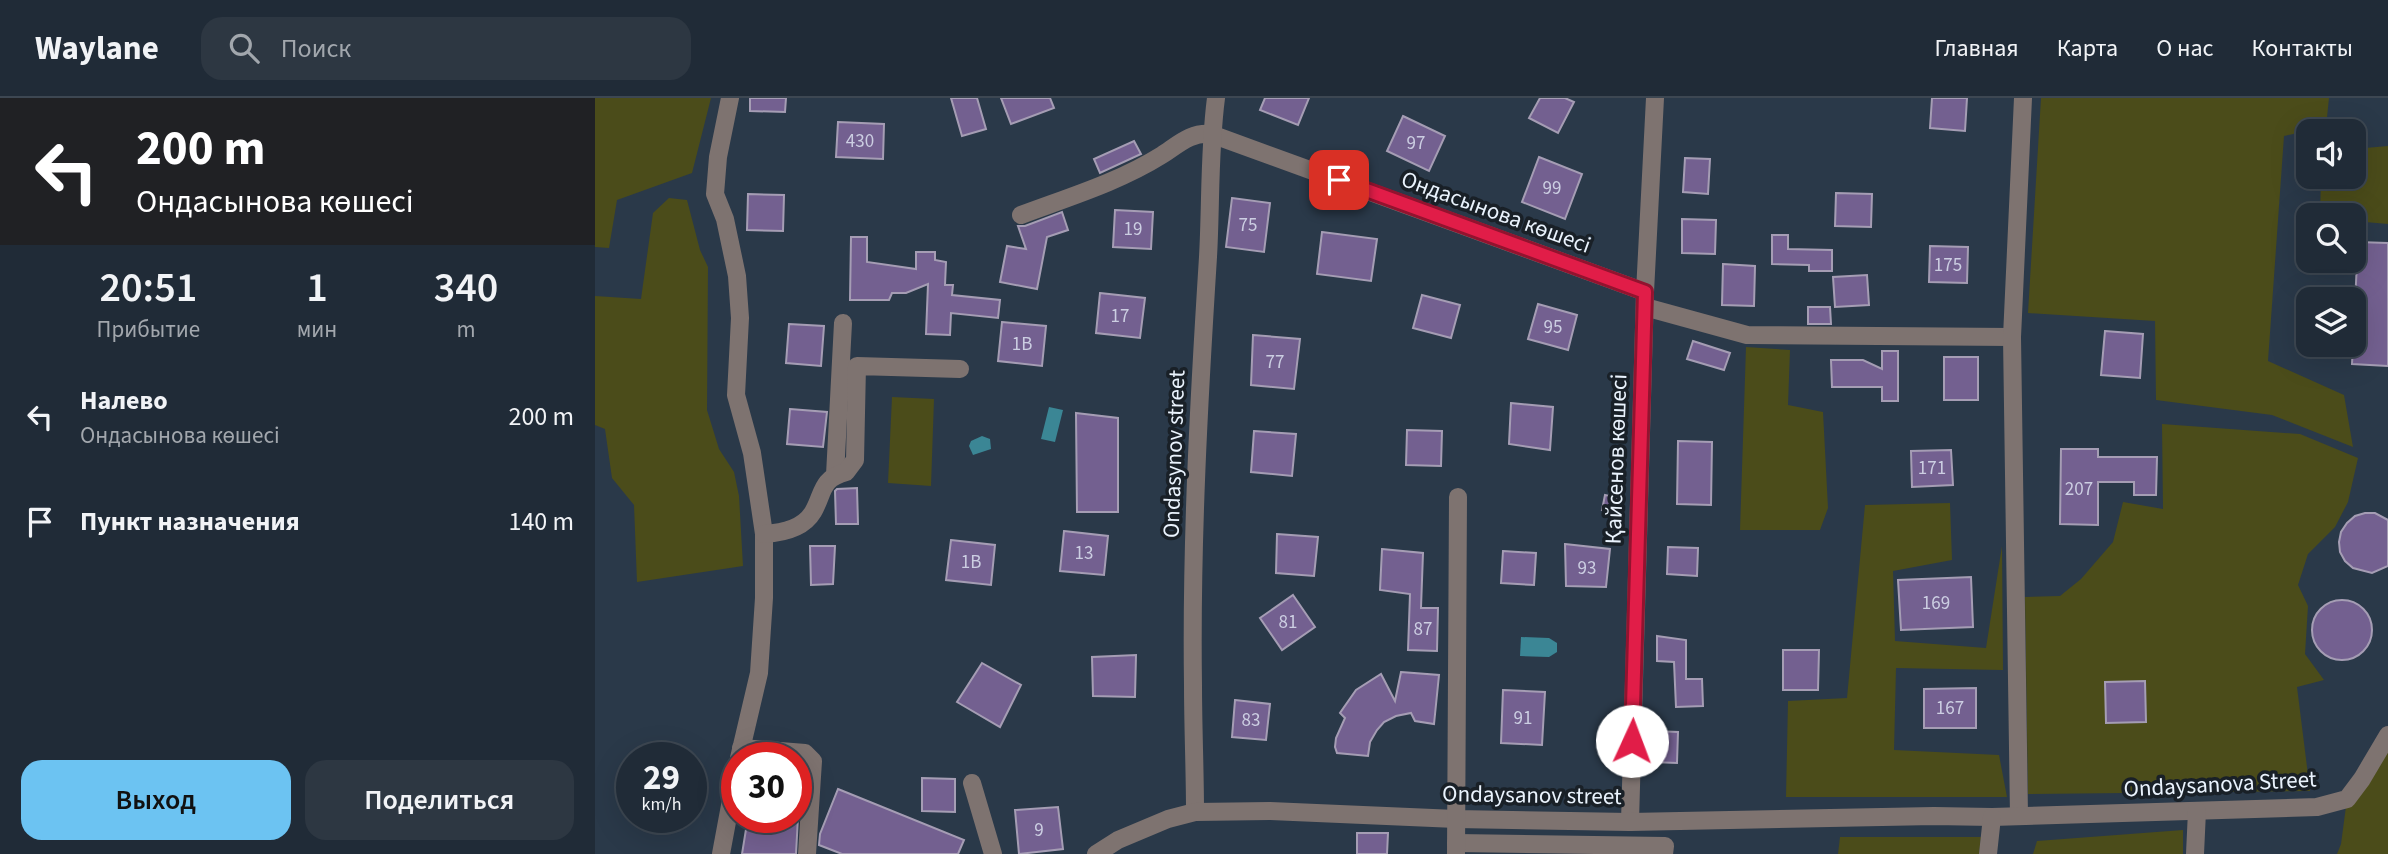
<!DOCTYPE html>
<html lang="ru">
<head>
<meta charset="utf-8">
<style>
  :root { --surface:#202b37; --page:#2d3742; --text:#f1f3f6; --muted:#a2a7ad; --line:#3d4752; --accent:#6cc3f2 }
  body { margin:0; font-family:"Source Sans 3",sans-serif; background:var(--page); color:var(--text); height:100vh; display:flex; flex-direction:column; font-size:26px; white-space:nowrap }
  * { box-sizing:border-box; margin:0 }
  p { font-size:23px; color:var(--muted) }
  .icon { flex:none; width:38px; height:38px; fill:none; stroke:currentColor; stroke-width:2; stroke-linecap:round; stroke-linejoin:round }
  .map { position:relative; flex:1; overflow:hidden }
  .sheet { display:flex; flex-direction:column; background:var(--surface); width:595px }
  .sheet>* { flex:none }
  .hud { background:#202124; color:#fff; overflow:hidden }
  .tools { position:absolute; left:1701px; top:21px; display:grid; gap:14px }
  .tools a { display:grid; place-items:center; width:70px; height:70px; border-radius:14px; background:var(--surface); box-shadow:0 7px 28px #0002,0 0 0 2px var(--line); font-size:35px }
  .speed { position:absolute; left:21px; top:644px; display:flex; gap:14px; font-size:35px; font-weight:700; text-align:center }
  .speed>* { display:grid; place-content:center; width:91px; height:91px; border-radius:50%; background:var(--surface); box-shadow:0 7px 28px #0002,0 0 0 2px var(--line); line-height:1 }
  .speed small { font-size:18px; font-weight:400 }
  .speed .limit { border:10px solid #d22; background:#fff; color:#111 }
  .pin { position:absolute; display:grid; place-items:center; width:60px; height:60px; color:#fff; margin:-30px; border-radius:14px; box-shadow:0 4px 10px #0006 }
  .me { position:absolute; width:77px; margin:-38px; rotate:2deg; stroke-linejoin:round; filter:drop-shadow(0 0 5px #0008) }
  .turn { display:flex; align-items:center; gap:24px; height:147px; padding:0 21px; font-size:32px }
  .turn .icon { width:91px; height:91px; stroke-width:2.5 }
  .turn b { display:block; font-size:49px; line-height:60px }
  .eta { display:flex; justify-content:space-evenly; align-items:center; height:119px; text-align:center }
  .eta b { font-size:42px; font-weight:600; line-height:49px }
  .primary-button { display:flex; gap:14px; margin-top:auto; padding:14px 21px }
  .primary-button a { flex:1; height:80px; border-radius:21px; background:var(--accent); color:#111; font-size:28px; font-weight:600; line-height:80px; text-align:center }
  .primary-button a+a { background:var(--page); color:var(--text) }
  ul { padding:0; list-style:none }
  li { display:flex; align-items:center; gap:21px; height:105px; padding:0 21px }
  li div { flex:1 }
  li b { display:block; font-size:26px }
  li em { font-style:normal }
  header { display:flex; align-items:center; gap:42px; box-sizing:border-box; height:98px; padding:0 35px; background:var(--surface); border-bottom:2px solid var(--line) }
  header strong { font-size:33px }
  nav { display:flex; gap:38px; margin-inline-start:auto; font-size:24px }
  .search { width:490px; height:63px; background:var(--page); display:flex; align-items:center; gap:18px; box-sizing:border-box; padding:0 24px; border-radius:21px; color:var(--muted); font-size:26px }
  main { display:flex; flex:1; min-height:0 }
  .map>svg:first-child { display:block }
</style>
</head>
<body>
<header>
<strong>Waylane</strong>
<div class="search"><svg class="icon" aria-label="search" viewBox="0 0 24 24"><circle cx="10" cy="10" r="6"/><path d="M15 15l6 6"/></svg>Поиск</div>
<nav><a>Главная</a><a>Карта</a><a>О нас</a><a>Контакты</a></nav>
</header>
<main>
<section class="sheet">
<div class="hud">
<div class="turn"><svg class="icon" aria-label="left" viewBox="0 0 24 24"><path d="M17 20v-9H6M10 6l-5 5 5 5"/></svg><div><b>200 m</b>Ондасынова көшесі</div></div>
</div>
<div class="eta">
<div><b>20:51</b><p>Прибытие</p></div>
<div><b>1</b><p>мин</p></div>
<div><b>340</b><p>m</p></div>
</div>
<ul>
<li><svg class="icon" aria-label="left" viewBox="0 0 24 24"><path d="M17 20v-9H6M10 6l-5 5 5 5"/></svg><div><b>Налево</b><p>Ондасынова көшесі</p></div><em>200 m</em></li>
<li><svg class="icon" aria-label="arrive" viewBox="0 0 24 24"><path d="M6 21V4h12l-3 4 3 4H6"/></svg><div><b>Пункт назначения</b></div><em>140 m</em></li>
</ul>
<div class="primary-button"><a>Выход</a><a>Поделиться</a></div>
</section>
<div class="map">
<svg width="1793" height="756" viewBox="0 0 1793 756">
  <rect width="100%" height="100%" fill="#2a3949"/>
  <!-- green -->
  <g fill="#4b4c1a">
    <polygon points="0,0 116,0 97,75 22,102 14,150 0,149"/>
    <polygon points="1446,0 1734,0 1731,29 1689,38 1673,263 1749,297 1758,349 1677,317 1561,302 1560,223 1433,215"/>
    <polygon points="1793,48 1793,126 1759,123 1759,117 1725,117 1726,79 1759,79 1759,51"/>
    <polygon points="74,100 92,102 105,152 113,169 112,312 124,351 139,374 144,398 148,468 42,484 39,407 17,380 10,331 0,327 0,198 46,201 58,115"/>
    <polygon points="1151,249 1195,252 1193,307 1228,314 1233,410 1225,432 1145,432"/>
    <polygon points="297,299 339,301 336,388 293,385"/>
    <polygon points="1567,326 1705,336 1763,360 1753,404 1740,429 1713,456 1703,487 1713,508 1710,556 1729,582 1702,589 1715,693 1433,696 1430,499 1465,498 1486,481 1518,444 1528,404 1568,411"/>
    <polygon points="1355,405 1357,462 1298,473 1300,543 1391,550 1407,448 1408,572 1301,570 1299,652 1404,657 1412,699 1191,699 1193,603 1252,600 1270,407"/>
    <polygon points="1793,636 1793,756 1742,756 1746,746 1752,701"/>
    <polygon points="1588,732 1588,756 1438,756 1442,743"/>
    <polygon points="1245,739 1386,739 1384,756 1243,756"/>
  </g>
  <!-- water -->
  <g fill="#3b8695">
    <polygon points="454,309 468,312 460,344 446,341"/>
    <polygon points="387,338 395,341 396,351 378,357 374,348 376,343"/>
    <polygon points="926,539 954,540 962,545 962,554 954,559 925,558"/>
  </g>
  <!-- building -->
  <g fill="#736090" stroke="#a59db4" stroke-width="2">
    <polygon points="155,0 191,0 190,14 155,13"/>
    <polygon points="356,0 382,0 391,31 367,38"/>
    <polygon points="406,0 455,0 459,10 416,26"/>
    <polygon points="670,0 714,0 703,27 665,12"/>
    <polygon points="945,0 970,0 979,4 963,35 934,20"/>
    <polygon points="1337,0 1372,0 1370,33 1335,30"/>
    <polygon points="808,18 850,38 834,73 792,53"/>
    <polygon points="243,24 289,26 288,61 241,59"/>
    <polygon points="539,43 546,56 505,75 499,61"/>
    <polygon points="944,59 987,76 970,121 927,104"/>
    <polygon points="1090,60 1115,61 1113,96 1088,94"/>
    <polygon points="1241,95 1277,96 1276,129 1240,128"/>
    <polygon points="153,96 189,97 188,133 152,132"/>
    <polygon points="637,100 675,105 669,154 631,149"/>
    <polygon points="520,112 558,114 556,151 518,149"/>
    <polygon points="467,114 473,132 452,139 442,191 405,184 412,148 431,151 423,128 430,128"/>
    <polygon points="1087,121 1121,122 1120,156 1087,155"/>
    <polygon points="727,134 782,141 776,183 722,176"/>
    <polygon points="1177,137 1193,137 1193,151 1237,152 1237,173 1214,173 1214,167 1177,166"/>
    <polygon points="256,139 272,139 272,164 321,171 321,154 340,154 340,162 351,164 350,187 358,187 357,197 405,202 403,220 356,215 355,237 331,236 333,186 311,195 297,195 294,202 255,202"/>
    <polygon points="1763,144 1793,145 1793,268 1757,266"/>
    <polygon points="1335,148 1373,149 1372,185 1334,184"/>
    <polygon points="1128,166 1160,168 1159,208 1127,207"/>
    <polygon points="1272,177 1274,207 1240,209 1238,179"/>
    <polygon points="505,195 550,200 545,240 501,235"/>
    <polygon points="827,197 865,207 856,240 818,230"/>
    <polygon points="943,206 982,217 973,252 933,241"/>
    <polygon points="1213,209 1235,209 1236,226 1213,226"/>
    <polygon points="407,224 451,228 447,268 403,263"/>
    <polygon points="194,226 229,228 226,268 191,265"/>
    <polygon points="1510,233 1548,236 1545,280 1506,277"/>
    <polygon points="658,237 705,241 699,291 656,287"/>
    <polygon points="1098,243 1135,255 1129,272 1092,261"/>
    <polygon points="1287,253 1303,253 1303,303 1287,303 1287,289 1237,289 1236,262 1268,262 1287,271"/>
    <rect x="1349" y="259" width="34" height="43"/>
    <polygon points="916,305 958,309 955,352 914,346"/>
    <polygon points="195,311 232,314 228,349 192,346"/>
    <polygon points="481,315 523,320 523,414 482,414"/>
    <polygon points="812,332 847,333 846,368 811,367"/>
    <polygon points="659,333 701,336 697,378 656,374"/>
    <polygon points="1083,343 1117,344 1116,407 1082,406"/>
    <polygon points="1466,351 1503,351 1503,359 1562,359 1561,397 1539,397 1539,384 1503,384 1503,427 1465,426"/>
    <polygon points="1356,352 1358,387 1317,389 1316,353"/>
    <polygon points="262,390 263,426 241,426 240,393 242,391"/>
    <polygon points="1010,397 1028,401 1025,416 1007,412"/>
    <polygon points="1770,415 1780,415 1793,422 1793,468 1777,475 1758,470 1750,463 1745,454 1744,444 1746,434 1752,425 1760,418"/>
    <polygon points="469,433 513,438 509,477 465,473"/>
    <polygon points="682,436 723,439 719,478 681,475"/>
    <polygon points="356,442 400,447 396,487 351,482"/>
    <polygon points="970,446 1015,451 1011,489 971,488"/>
    <polygon points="215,448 240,448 238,486 216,487"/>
    <polygon points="1073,449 1103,450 1102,478 1072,476"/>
    <polygon points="787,451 828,455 826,510 843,510 842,553 813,552 815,496 785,492"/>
    <polygon points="908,453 941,455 939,487 906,485"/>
    <polygon points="1376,479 1378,529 1306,532 1303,482"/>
    <polygon points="698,497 720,529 687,552 665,520"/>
    <circle cx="1747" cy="532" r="30"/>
    <polygon points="1062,538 1091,542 1091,581 1107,581 1108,608 1081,609 1079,564 1062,563"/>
    <polygon points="1188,552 1224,552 1223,592 1188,592"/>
    <polygon points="541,557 540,599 498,598 497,559"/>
    <polygon points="387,565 426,587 405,629 362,604"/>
    <polygon points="806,574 844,577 839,626 820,623 816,615 801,618 789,624 782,632 775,644 773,658 742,655 740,649 741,640 750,620 745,615 761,592 786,576 800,603"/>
    <polygon points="1550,583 1551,624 1511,625 1510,584"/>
    <polygon points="1381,590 1381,630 1329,630 1329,591"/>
    <polygon points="908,592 950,594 947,647 906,645"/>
    <polygon points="640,602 675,606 671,642 637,639"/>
    <polygon points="1058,633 1083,634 1082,665 1057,664"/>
    <polygon points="327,680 360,681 360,714 327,713"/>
    <polygon points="243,691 369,742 363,756 247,756 224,747 225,736"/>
    <polygon points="463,709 468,751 424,756 420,712"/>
    <polygon points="51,719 76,719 76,734 51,732"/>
    <polygon points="153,719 203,719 201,756 147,756"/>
    <polygon points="762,735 793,735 792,756 762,756"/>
  </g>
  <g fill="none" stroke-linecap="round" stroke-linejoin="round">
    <!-- minor -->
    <g stroke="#7e7370" stroke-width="18">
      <polyline points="135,0 123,59 120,96 130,121 142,178 145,220 141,297 157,355 169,436 169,500 164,575 144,660"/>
      <path d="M426,117c48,-18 98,-33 141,-60 17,-11 29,-23 49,-21l434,158"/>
      <polyline points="1050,209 1152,237 1417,239"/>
      <polyline points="240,377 248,225"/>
      <path d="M169,436c18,-1 39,-5 49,-22 11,-19 7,-33 33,-40l9,-12 2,-94 103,3"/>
      <polyline points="146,650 210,655 218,663 212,756"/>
      <polyline points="377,685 398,756"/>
      <path d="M600,714c0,-42 -2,-84 -2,-127 -2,-143 6,-286 15,-428 3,-53 1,-106 8,-159"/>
      <polyline points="1424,718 1417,239 1428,0"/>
      <polyline points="1035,724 1050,194 1060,0"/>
      <polyline points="861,745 1070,748 1069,756"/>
      <polyline points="126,756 142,670"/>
      <polyline points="501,756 523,742 573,721 600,714 675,713 861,721 1035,724 1339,718 1397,719 1722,709 1752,701 1767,681 1793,637"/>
      <polyline points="861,756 863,399"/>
      <polyline points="1393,756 1397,719"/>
      <polyline points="1600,756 1602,713"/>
    </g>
  </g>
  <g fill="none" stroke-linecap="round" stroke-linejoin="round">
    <defs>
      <polyline id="route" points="744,82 1050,194 1037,643"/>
    </defs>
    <!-- route casing -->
    <use href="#route" stroke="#92132f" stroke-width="18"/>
    <!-- route -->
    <use href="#route" stroke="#e11d48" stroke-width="12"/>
  </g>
  <g text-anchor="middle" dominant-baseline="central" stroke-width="7" stroke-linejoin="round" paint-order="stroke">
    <!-- number labels -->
    <g font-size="19" fill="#cccee2">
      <text x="265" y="43">430</text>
      <text x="821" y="45">97</text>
      <text x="957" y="90">99</text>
      <text x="653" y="127">75</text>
      <text x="538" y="131">19</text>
      <text x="1353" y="167">175</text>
      <text x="525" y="218">17</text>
      <text x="958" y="229">95</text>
      <text x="427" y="246">1B</text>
      <text x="680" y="264">77</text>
      <text x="1337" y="370">171</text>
      <text x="1484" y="391">207</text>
      <text x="489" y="455">13</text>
      <text x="376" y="464">1B</text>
      <text x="992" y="470">93</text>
      <text x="1341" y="505">169</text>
      <text x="693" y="524">81</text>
      <text x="828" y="531">87</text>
      <text x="1355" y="610">167</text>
      <text x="928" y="620">91</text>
      <text x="656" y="622">83</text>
      <text x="444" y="732">9</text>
    </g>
    <!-- street labels -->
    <g font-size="23" fill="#eaf3fd" stroke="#192027">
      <text transform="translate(901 114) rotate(20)">Ондасынова көшесі</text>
      <text transform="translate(579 356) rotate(-88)">Ondasynov street</text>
      <text transform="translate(1021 361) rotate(-88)">Қайсенов көшесі</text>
      <text transform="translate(1625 686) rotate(-3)">Ondaysanova Street</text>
      <text transform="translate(937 697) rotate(1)">Ondaysanov street</text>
    </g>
  </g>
</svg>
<div class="tools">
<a><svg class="icon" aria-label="sound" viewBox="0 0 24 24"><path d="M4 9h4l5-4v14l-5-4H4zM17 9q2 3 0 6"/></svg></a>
<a><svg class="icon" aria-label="search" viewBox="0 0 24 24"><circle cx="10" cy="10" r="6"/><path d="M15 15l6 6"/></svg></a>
<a><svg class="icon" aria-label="layers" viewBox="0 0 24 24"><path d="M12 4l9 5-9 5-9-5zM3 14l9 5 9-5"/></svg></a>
</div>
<div class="speed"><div>29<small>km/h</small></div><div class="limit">30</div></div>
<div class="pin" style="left:744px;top:82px;background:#d93025"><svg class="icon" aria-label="arrive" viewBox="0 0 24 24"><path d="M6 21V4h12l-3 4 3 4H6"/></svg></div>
<svg class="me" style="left:1037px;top:643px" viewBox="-20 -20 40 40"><circle r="19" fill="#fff"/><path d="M0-13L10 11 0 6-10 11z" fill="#e11d48"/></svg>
</div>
</main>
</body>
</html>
